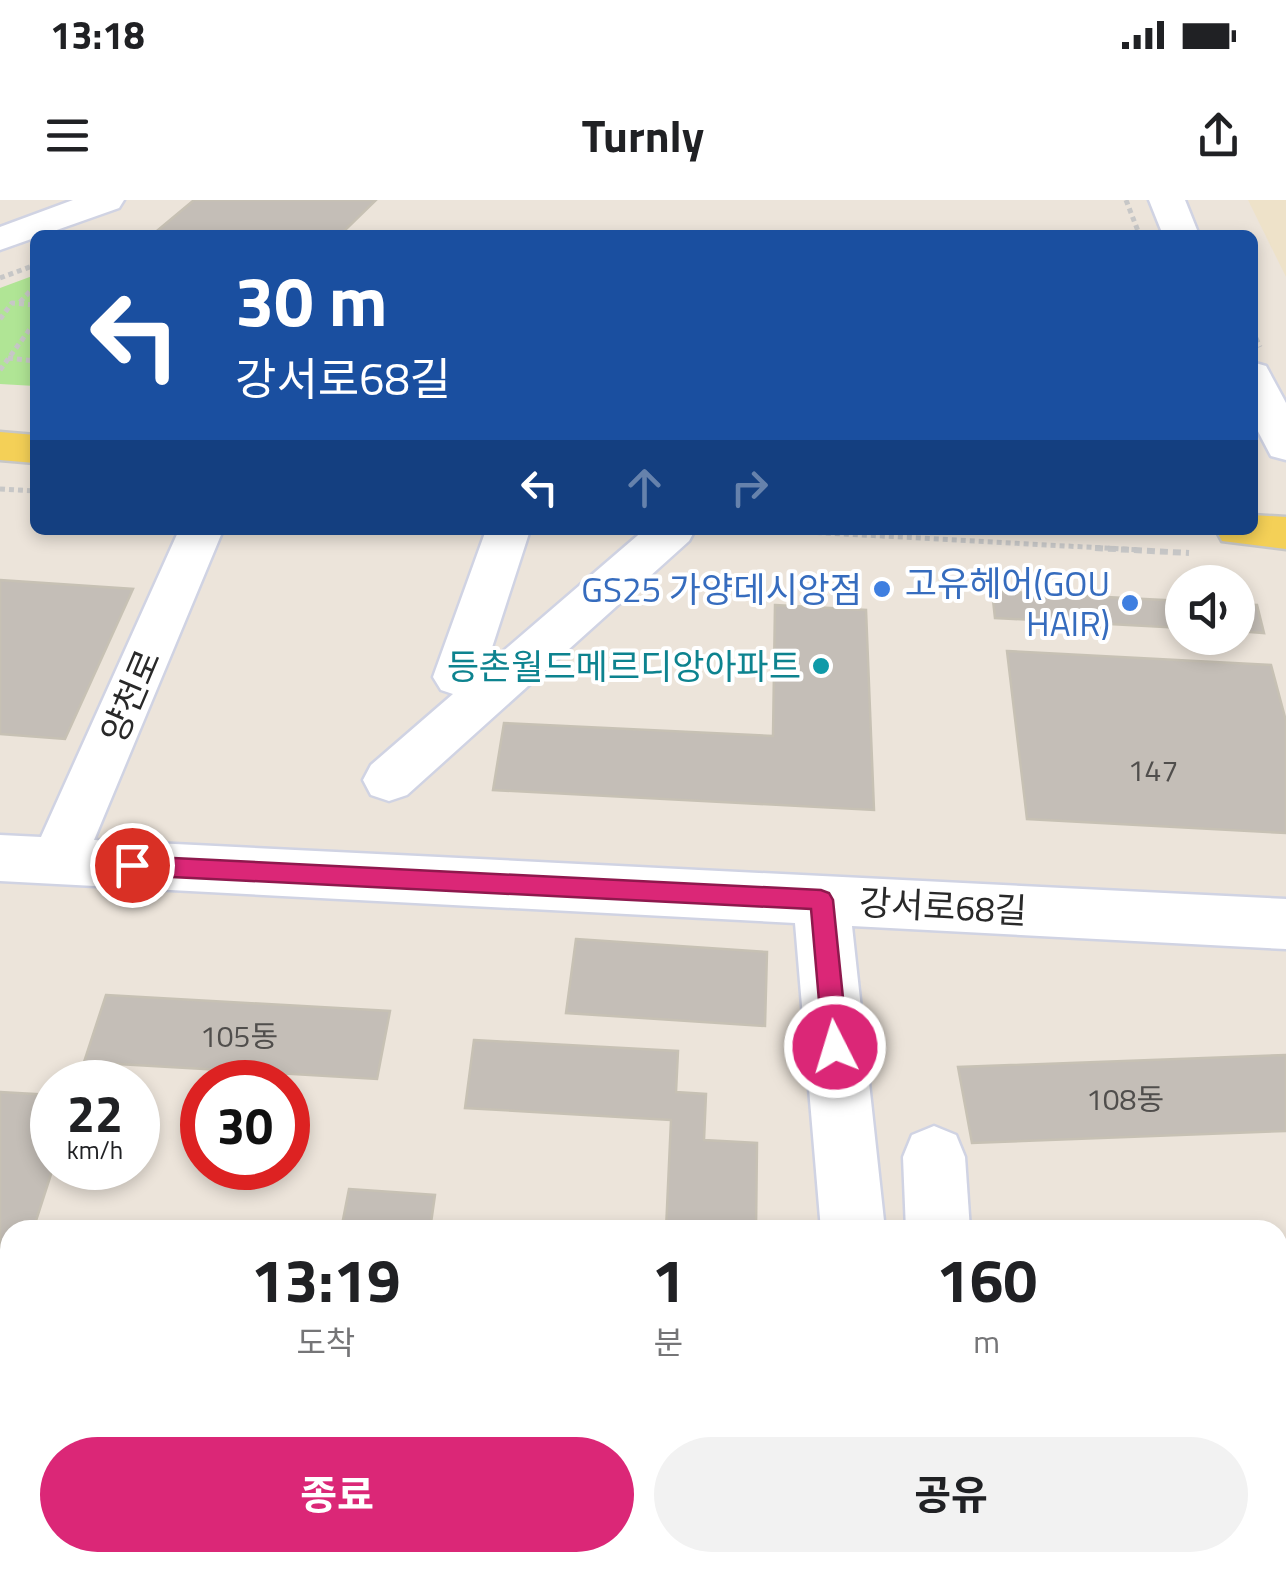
<!DOCTYPE html>
<html lang="ko">
<head>
<meta charset="utf-8">
<style>
  :root { --surface:#fff; --page:#f2f2f2; --text:#202124; --muted:#757577; --accent:#db2777 }
  body { margin:0; font-family:"Titillium Web","Noto Sans KR",sans-serif; background:var(--page); color:var(--text); height:100vh; display:flex; flex-direction:column; font-size:38px; white-space:nowrap }
  * { box-sizing:border-box; margin:0 }
  p { font-size:32px; color:var(--muted) }
  .icon { flex:none; width:55px; height:55px; fill:none; stroke:currentColor; stroke-width:2; stroke-linecap:round; stroke-linejoin:round }
  .map { position:relative; flex:1; overflow:hidden }
  .side { position:absolute; left:0px; top:1020px; width:1288px; height:352px; display:flex; flex-direction:column; background:var(--surface); border-radius:30px 30px 0 0; box-shadow:0 5px 15px #0003 }
  .side>* { flex:none }
  .hud { position:absolute; left:30px; top:30px; width:1228px; height:305px; border-radius:15px; box-shadow:0 5px 15px #0003; background:#1a4fa0; color:#fff; overflow:hidden }
  .fabs { position:absolute; left:1165px; top:365px; display:grid; gap:20px }
  .fabs a { display:grid; place-items:center; width:90px; height:90px; border-radius:50%; background:var(--surface); box-shadow:0 5px 15px #0003; font-size:50px }
  .speed { position:absolute; left:30px; top:860px; display:flex; gap:20px; font-size:50px; font-weight:700; text-align:center }
  .speed>* { display:grid; place-content:center; width:130px; height:130px; border-radius:50%; background:var(--surface); box-shadow:0 5px 15px #0003; line-height:1 }
  .speed small { font-size:25px; font-weight:400 }
  .speed .limit { border:15px solid #d22; background:#fff; color:#111 }
  .pin { position:absolute; display:grid; place-items:center; width:85px; height:85px; color:#fff; margin:-42px; border:5px solid #fff; border-radius:50%; box-shadow:0 2px 10px #0007 }
  .me { position:absolute; width:110px; margin:-55px; rotate:355deg; stroke-linejoin:round; filter:drop-shadow(0 0 8px #0008) }
  .turn { display:flex; align-items:center; gap:35px; height:210px; padding:0 40px; font-size:45px }
  .turn .icon { width:130px; height:130px; stroke-width:2.5 }
  .turn b { display:block; font-size:70px; line-height:85px }
  .lanes { display:flex; align-items:center; height:95px; padding:0 40px; background:#0003; justify-content:center; gap:50px; direction:ltr }
  .lanes .off { opacity:.35 }
  .eta { display:flex; justify-content:space-evenly; align-items:center; height:170px; text-align:center }
  .eta b { font-size:60px; font-weight:700; line-height:70px }
  .primary-button { display:flex; gap:20px; margin-top:auto; padding:20px 40px }
  .primary-button a { flex:1; height:115px; border-radius:60px; background:var(--accent); color:#fff; font-size:40px; font-weight:700; line-height:115px; text-align:center }
  .primary-button a+a { background:var(--page); color:var(--text) }
  .status { display:flex; justify-content:space-between; align-items:center; height:70px; padding:0 50px; background:var(--surface); direction:ltr }
  .status svg { height:28px; fill:currentColor }
  header { display:flex; justify-content:space-between; align-items:center; height:130px; padding:0 40px; background:var(--surface); font-size:45px; font-weight:700 }
  .map>svg:first-child { display:block }
</style>
</head>
<body>
<div class="status"><b>13:18</b><svg viewBox="0 0 49 12"><path d="M0 12V9h3v3zM5 12V6h3v6zM10 12V3h3v9zM15 12V0h3v12zM26 1h20v11H26zM47 4h2v5h-2z"/></svg></div>
<header><svg class="icon" aria-label="menu" viewBox="0 0 24 24"><path d="M4 6h16M4 12h16M4 18h16"/></svg>Turnly<svg class="icon" aria-label="share" viewBox="0 0 24 24"><path d="M12 15V3M7 8l5-5 5 5M5 13v7h14v-7"/></svg></header>
<div class="map">
<svg width="1286" height="1371" viewBox="0 0 1286 1371">
  <rect width="100%" height="100%" fill="#ece4da"/>
  <!-- education -->
  <polygon fill="#eee2c9" points="1248,0 1286,0 1286,77"/>
  <!-- green -->
  <polygon fill="#b0e595" points="35,75 35,186 0,184 0,88"/>
  <!-- building -->
  <g fill="#c4beb7" stroke="#c7c1b4" stroke-width="2.5">
    <polygon points="194,0 376,0 340,35 152,35"/>
    <polygon points="0,380 133,389 65,539 0,534"/>
    <polygon points="992,391 1182,401 1182,428 995,418"/>
    <polygon points="1238,404 1257,405 1264,433 1238,431"/>
    <polygon points="775,405 866,410 874,610 493,590 504,523 773,536"/>
    <polygon points="1007,451 1271,465 1286,521 1286,633 1027,619"/>
    <polygon points="576,739 767,752 765,826 566,813"/>
    <polygon points="106,795 390,811 377,879 84,862"/>
    <polygon points="474,840 678,851 676,892 706,894 704,940 757,943 756,1030 666,1030 671,920 465,908"/>
    <polygon points="1286,855 1286,931 972,943 958,867"/>
    <polygon points="0,892 52,895 53,968 33,1030 10,1030 10,1099 0,1129"/>
    <polygon points="349,989 435,995 430,1030 341,1030"/>
    <polygon points="276,1362 379,1362 377,1371 275,1371"/>
    <rect x="649" y="1362" width="103" height="9"/>
  </g>
  <g fill="none" stroke-linecap="round" stroke-linejoin="round">
    <defs>
      <g id="minor">
        <polygon points="73,0 124,0 119,8 0,50 0,27"/>
        <polygon points="1149,0 1185,0 1199,35 1163,35"/>
        <polygon points="1252,162 1266,166 1286,203 1286,260 1271,256 1252,220"/>
        <polygon points="179,330 223,330 94,640 1286,699 1286,749 852,726 885,1030 821,1030 795,723 0,681 0,635 41,637"/>
        <polygon points="486,330 530,330 486,466 644,330 695,330 689,341 407,595 389,601 371,595 363,580 371,565 453,494 441,490 433,477"/>
        <polygon points="934,926 956,935 965,957 970,1030 906,1030 903,957 912,935"/>
        <polygon points="831,1362 905,1362 904,1371 830,1371"/>
        <polygon points="943,1362 1017,1362 1019,1371 945,1371"/>
      </g>
      <g id="major">
        <polygon points="0,232 35,235 35,263 0,260"/>
        <polygon points="1252,315 1286,317 1286,349 1222,341 1216,330 1252,330"/>
      </g>
    </defs>
    <!-- minor casing -->
    <use href="#minor" stroke="#d0d3e3" stroke-width="5"/>
    <!-- major casing -->
    <use href="#major" stroke="#c7c7c7" stroke-width="5"/>
    <!-- path-far1 -->
    <g stroke="#c7c7c7" stroke-width="5" stroke-dasharray="5 4" stroke-linecap="butt">
      <polyline points="1126,0 1138,31"/>
      <polyline points="0,78 35,65"/>
      <polyline points="20,102 35,86"/>
      <polyline points="0,119 12,103 35,105"/>
      <polyline points="1252,130 1260,147"/>
      <polyline points="8,158 35,161"/>
      <polyline points="0,170 35,122"/>
      <polyline points="0,289 35,291"/>
      <polyline points="772,330 1140,350"/>
    </g>
    <!-- path -->
    <polyline stroke="#c7c7c7" stroke-width="6" stroke-dasharray="8 5" stroke-linecap="butt" points="1095,348 1189,353"/>
    <!-- minor -->
    <use href="#minor" fill="#fff" fill-rule="evenodd"/>
    <!-- major -->
    <use href="#major" fill="#f4d057" fill-rule="evenodd"/>
  </g>
  <!-- route -->
  <polygon fill="#db2777" stroke="#8e194d" stroke-width="2.5" points="132,656 821,690 829,693 833,700 848,847 844,855 835,858 827,855 823,847 811,709 132,675 124,672 120,665 124,659"/>
  <!-- markers -->
  <g fill="#3f7fe0" stroke="#fff" stroke-width="4">
    <circle cx="882" cy="389" r="10"/>
    <circle cx="1130" cy="403" r="10"/>
  </g>
  <circle fill="#0f9aa8" stroke="#fff" stroke-width="4" cx="821" cy="466" r="10"/>
  <g text-anchor="middle" dominant-baseline="central" stroke-width="8" stroke-linejoin="round" paint-order="stroke">
    <!-- number labels -->
    <g font-size="30" fill="#504e4c">
      <text x="1153" y="570">147</text>
      <text x="239" y="836">105동</text>
      <text x="1125" y="899">108동</text>
    </g>
    <!-- shop labels -->
    <g font-size="35" fill="#366cbe" stroke="#fff" text-anchor="end">
      <text x="1110" y="383">고유헤어(GOU<tspan x="1110" dy="40">HAIR)</tspan></text>
      <text x="862" y="389">GS25 가양데시앙점</text>
    </g>
    <!-- culture labels -->
    <g font-size="35" fill="#0d838f" stroke="#fff" text-anchor="end">
      <text x="801" y="466">등촌월드메르디앙아파트</text>
    </g>
    <!-- street labels -->
    <g font-size="35" fill="#292929" stroke="#fff">
      <text transform="translate(130 496) rotate(-67)">양천로</text>
      <text transform="translate(943 706) rotate(3)">강서로68길</text>
    </g>
  </g>
</svg>
<div class="fabs">
<a><svg class="icon" aria-label="sound" viewBox="0 0 24 24"><path d="M4 9h4l5-4v14l-5-4H4zM17 9q2 3 0 6"/></svg></a>
</div>
<div class="speed"><div>22<small>km/h</small></div><div class="limit">30</div></div>
<div class="pin" style="left:132px;top:665px;background:#d93025"><svg class="icon" aria-label="arrive" viewBox="0 0 24 24"><path d="M6 21V4h12l-3 4 3 4H6"/></svg></div>
<svg class="me" style="left:835px;top:847px" viewBox="-20 -20 40 40"><circle r="17" fill="#db2777" stroke="#fff" stroke-width="3"/><path d="M0-11L8 9 0 5-8 9z" fill="#fff"/></svg>
<div class="hud">
<div class="turn"><svg class="icon" aria-label="left" viewBox="0 0 24 24"><path d="M17 20v-9H6M10 6l-5 5 5 5"/></svg><div><b>30 m</b>강서로68길</div></div>
<div class="lanes"><svg class="icon" aria-label="left" viewBox="0 0 24 24"><path d="M17 20v-9H6M10 6l-5 5 5 5"/></svg><svg class="icon off" aria-label="ahead" viewBox="0 0 24 24"><path d="M12 20V5M6 11l6-6 6 6"/></svg><svg class="icon off" aria-label="right" viewBox="0 0 24 24"><path d="M7 20v-9h11M14 6l5 5-5 5"/></svg></div>
</div>
<section class="side">
<div class="eta">
<div><b>13:19</b><p>도착</p></div>
<div><b>1</b><p>분</p></div>
<div><b>160</b><p>m</p></div>
</div>
<div class="primary-button"><a>종료</a><a>공유</a></div>
</section>
</div>
</body>
</html>
